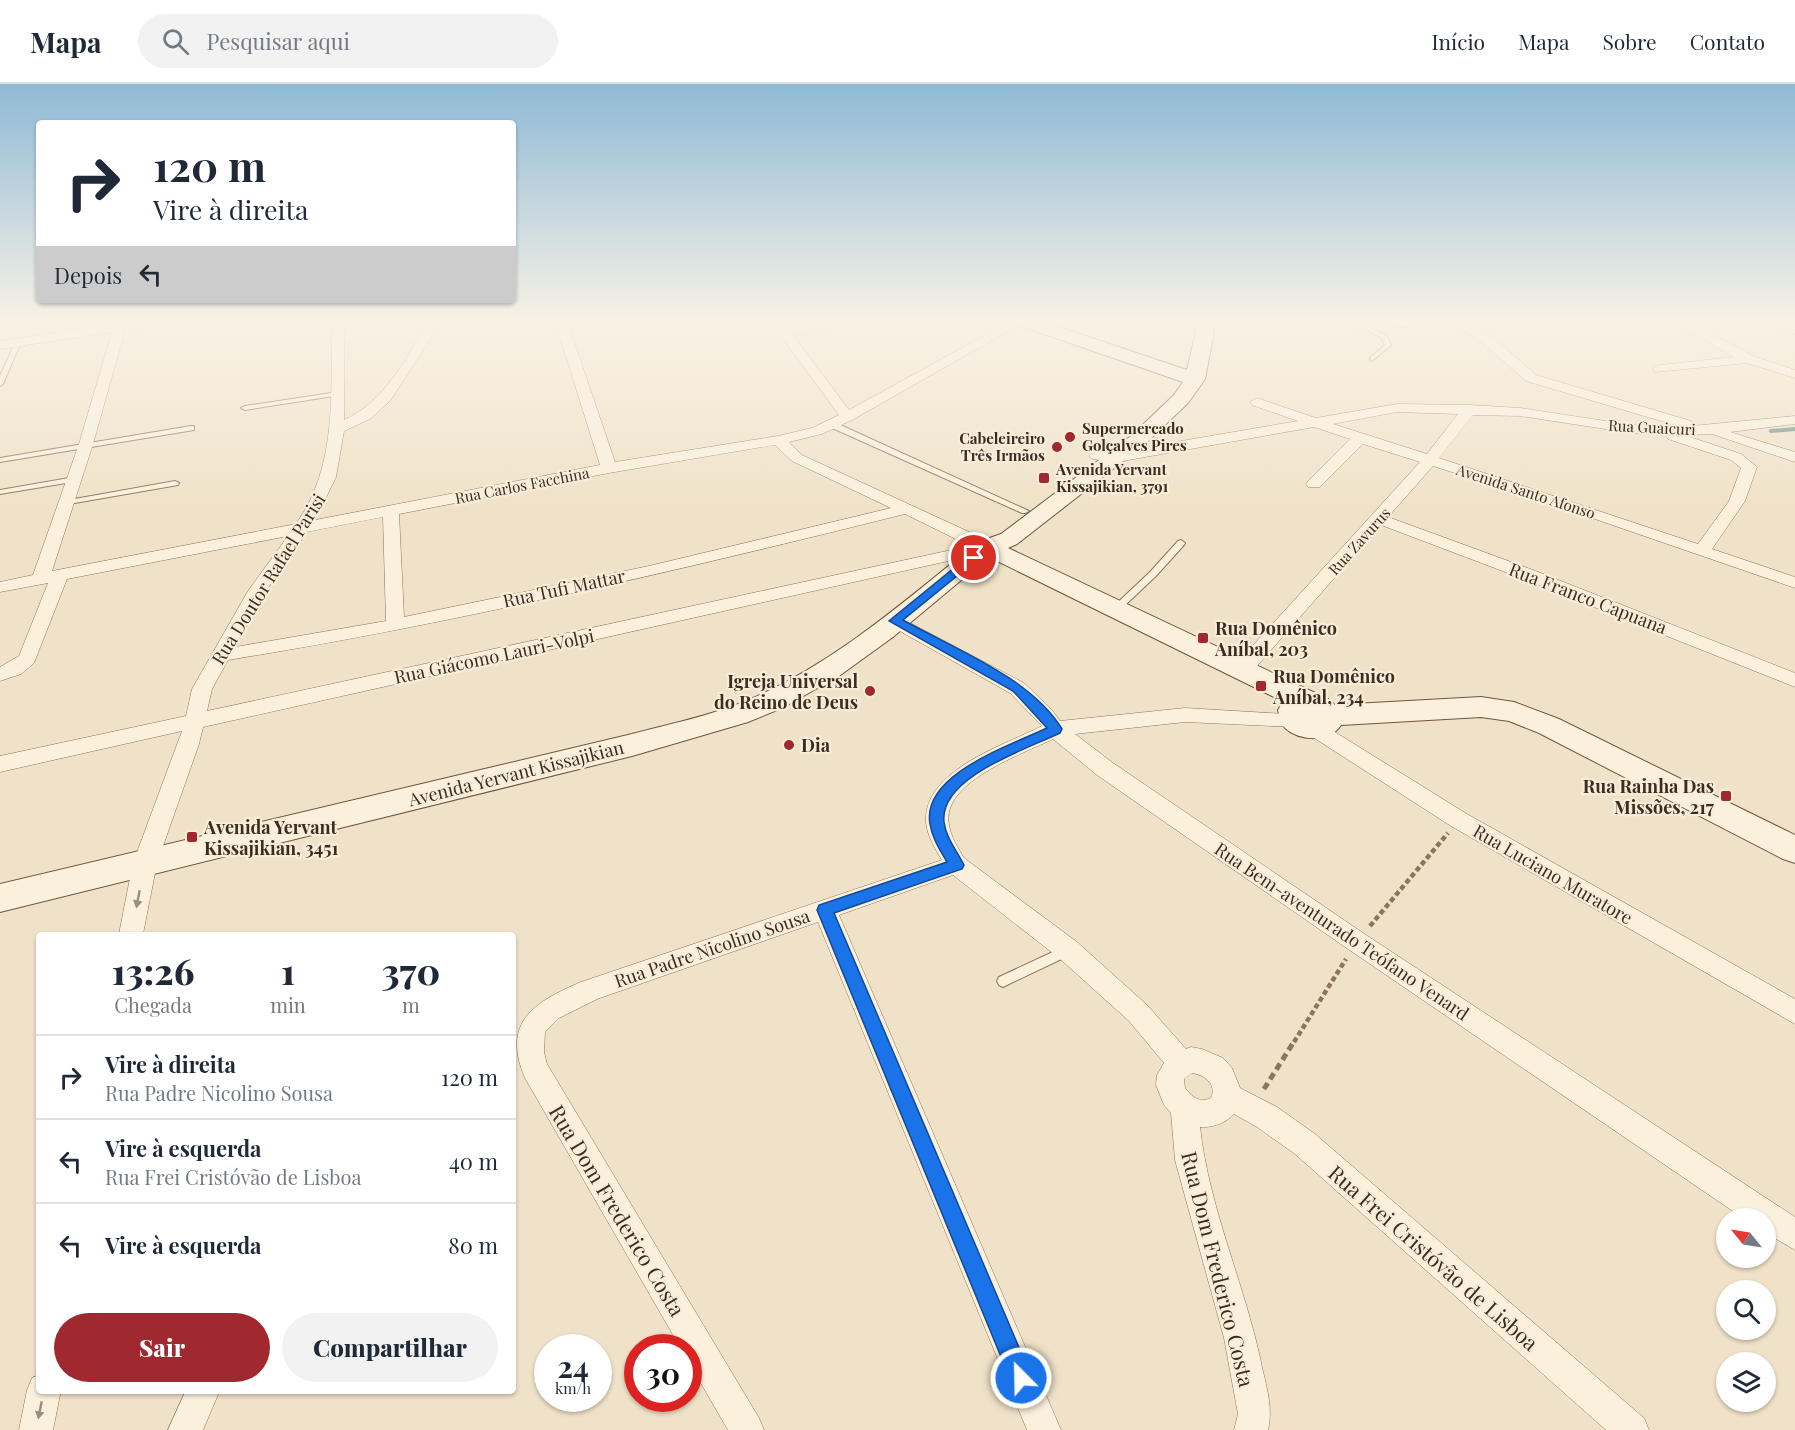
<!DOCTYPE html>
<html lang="pt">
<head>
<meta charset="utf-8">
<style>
  :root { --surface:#fff; --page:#f2f2f3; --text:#1f2937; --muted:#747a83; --line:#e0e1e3; --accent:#9f292f }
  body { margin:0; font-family:"Playfair Display",serif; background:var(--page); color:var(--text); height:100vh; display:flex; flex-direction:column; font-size:22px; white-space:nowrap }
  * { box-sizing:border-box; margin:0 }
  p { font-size:20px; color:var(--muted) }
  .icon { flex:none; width:33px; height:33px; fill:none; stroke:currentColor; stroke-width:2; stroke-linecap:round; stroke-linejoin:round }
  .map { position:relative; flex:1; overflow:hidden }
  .details { position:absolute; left:36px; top:848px; width:480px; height:462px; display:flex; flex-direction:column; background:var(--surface); border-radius:6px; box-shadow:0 2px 4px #0004 }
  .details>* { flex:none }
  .top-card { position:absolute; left:36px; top:36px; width:480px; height:183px; border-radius:6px; box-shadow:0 2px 4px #0004; background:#fff; color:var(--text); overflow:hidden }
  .needle { width:39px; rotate:300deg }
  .tools { position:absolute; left:1716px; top:1124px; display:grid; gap:12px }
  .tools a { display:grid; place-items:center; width:60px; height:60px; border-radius:50%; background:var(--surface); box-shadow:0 2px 4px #0004; font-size:30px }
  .speed { position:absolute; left:534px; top:1250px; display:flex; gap:12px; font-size:30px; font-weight:700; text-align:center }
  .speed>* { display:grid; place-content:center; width:78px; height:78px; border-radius:50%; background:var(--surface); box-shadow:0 2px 4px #0004; line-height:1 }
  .speed small { font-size:15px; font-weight:400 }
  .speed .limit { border:9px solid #d22; background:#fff; color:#111 }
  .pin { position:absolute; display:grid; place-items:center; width:51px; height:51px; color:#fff; margin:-26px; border:3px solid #fff; border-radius:50%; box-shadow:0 2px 6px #0007 }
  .me { position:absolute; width:66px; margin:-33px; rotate:337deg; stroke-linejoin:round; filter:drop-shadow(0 0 4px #0008) }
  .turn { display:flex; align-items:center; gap:21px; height:126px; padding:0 18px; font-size:27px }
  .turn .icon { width:78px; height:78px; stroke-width:2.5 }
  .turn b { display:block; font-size:42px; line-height:51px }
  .then { display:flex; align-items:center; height:57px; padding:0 18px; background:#0003; gap:12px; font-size:22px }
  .eta { display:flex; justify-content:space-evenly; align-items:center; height:102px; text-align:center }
  .eta b { font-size:36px; font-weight:800; line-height:42px }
  .button { display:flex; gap:12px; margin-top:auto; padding:12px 18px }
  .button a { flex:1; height:69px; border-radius:36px; background:var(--accent); color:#fff; font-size:24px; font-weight:800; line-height:69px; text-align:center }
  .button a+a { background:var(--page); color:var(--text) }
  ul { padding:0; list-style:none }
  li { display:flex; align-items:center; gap:18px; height:84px; padding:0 18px; border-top:2px solid var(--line) }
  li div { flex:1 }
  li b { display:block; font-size:22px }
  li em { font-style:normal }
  header { display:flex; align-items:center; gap:36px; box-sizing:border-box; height:84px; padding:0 30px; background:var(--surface); border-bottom:2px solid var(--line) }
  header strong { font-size:28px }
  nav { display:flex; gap:33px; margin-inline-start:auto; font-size:21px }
  .search { width:420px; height:54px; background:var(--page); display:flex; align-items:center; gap:15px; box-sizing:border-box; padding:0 21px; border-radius:33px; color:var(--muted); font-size:22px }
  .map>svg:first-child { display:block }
</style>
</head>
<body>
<header>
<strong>Mapa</strong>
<div class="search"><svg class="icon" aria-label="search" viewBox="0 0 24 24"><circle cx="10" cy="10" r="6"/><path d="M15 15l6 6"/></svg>Pesquisar aqui</div>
<nav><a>Início</a><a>Mapa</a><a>Sobre</a><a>Contato</a></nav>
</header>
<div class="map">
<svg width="1795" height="1346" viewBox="0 0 1795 1346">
  <rect width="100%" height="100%" fill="#f0e2c8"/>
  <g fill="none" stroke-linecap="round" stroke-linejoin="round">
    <!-- stream -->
    <polyline stroke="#6f9389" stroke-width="4" points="1771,347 1795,345"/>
    <defs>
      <g id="lane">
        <polygon points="1357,237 1406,239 1425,237 1406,243 1355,240 1354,239"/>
        <polygon points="1365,243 1369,243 1387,252 1391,261 1372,277 1370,276 1370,274 1385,261 1382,254 1365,245"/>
        <polygon points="16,257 21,258 3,300 0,302 0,292"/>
        <polygon points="338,308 341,310 340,311 245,326 241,324 245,322"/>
        <polygon points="830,339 836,339 1029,427 1025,429 1022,429 830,343"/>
        <polygon points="191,342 194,342 194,346 0,378 0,374"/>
        <polygon points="75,393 79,395 78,397 0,410 0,406"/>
        <polygon points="175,397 179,399 178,401 69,420 65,418 69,416"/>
        <polygon points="1181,456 1185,459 1184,461 1156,492 1120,526 1114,526 1112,524 1114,522 1150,488 1178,457"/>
        <polygon points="1068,861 1072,862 1074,866 1072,870 1007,901 1003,903 999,901 997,897 999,893"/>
      </g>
      <g id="street">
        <path d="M115,237h49l-6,4 -33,5 -32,114 -41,127 244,-47c43,-60 34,-134 36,-203h12v99c41,-18 62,-63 86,-99h12l-52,80 -20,18 -26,12 -8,46 -21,43 285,-55 -45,-144h12l48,141 163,-26 34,-8 27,-13 -69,-94h12l5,6 39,-6h31l-6,4 -59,9 57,76 162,-89h15l-174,99 -30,14 -33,8 13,13 191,88 2,4 -2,4 -790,176 -4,17 -42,119 -14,71h-24l14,-71 49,-132 -182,41v-16l186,-40 6,-27 56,-98 40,-55 -221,43 -33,84 -13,11 -21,7v-14l19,-11 29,-73 -48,9v-10l33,-7 46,-131 33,-112 -112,17v-8l114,-17zM775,361l17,16 99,47 -242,58 -245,51 -5,-103 210,-41zM905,430l65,32 -763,165 5,-22 16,-29c228,-37 452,-90 677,-146zM383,433l3,104 -151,26 30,-55 42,-60z"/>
        <path d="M1199,237h34c-7,6 -30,9 -37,3z"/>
        <polygon points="1345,237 1361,237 1373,244 1367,248"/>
        <path d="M1452,237l18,2 46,-2 -6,4 -31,4 17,11 40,35 155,46 1,5 103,-10v8l-65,8 65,20v10l-83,-28 -28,1 57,19 16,13 -12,34 -33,48 83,28v11l-261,-90 -101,-32 -45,51 145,53 262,103v14l-274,-109 -140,-53 -131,149 -7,1 -7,-1 -3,-5 3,-5 184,-202 -57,-18 -43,43h-12l-2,-3 2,-3 42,-42 -36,-12 -197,35 -25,-3 -3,-3 3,-3 25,-1 181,-31 -46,-16 -2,-3 7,-4 59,20 81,-14 73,1 50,3 105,16 53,2 -152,-45 -40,-35zM1397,328l61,2 -31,40 -94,-30zM1473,331l47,1 105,16 41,3 2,4 63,21 10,8 -12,33 -31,43 -259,-86z"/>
        <polygon points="1672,237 1687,237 1753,272 1795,286 1795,294 1747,279 1655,288 1653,285 1655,282 1660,281 1734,273"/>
        <polygon points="1768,237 1784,237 1795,241 1795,250"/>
        <path d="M895,531l129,68 28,27 8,11 125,-13 117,7 3,5 -3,5 -7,2 -110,-5 -110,12 38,29 253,172 429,282v33l-29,-17v-15h-23l-395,-269 -251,-174 -44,-36c-30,15 -113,43 -104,86 2,12 9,23 15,33l113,84 70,63 39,44 5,-2 11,2 21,9 9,10 8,20 37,19 38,27 329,284 5,12h-43l-311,-276 -38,-27 -23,-13c-8,9 -22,14 -34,13 9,82 46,160 62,240 5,22 11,41 6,63h-34l4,-16 -14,-76 -49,-178 -4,-47 -7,-8 -8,-20 1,-10 7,-12 -35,-42 -70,-63 -106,-83 -114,40 222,515h-34l-209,-508 -221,77 -38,19 -14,14 -1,20 3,12 212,354 5,12h-36l-40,-69v-14h-8l-155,-269c-24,-56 9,-76 56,-96l361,-122c-7,-11 -15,-25 -16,-38 -3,-52 79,-77 116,-96l-32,-33 -121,-68 -3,-4 3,-4zM1192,989c13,2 25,11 19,25 -12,5 -19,-1 -26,-10l-1,-9z"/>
        <polygon points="1315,638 1322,640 1467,730 1795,915 1795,940 1451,742 1308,650 1305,645 1308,640"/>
        <polygon points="39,1291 39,1306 61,1306 53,1346 19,1346 27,1306 32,1294"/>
        <polygon points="186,1306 220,1306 203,1346 168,1346"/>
      </g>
      <path id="secondary" d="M1015,237h26l146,49 9,-39 -11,-10h24l5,10 -9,48 -17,24 -43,41 -128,100 -9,4 320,151 7,6 146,-8 33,5 45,17 236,116v28l-12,-4 -244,-126 -30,-12 -28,-4 -140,8c-11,18 -42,16 -56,3 -4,-5 -6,-12 -7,-18l5,-8 -11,-6 -283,-139 -96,80 -54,39 -57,32 -34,14 -116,34 -632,156v-28l632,-150c38,-10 77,-18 114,-33 87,-36 160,-101 232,-159l23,-8 130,-98 43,-41 9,-13 -165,-57z"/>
    </defs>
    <!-- lane casing -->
    <use href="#lane" stroke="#8d745c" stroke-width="2"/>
    <!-- street casing -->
    <use href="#street" stroke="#8d745c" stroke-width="1"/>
    <!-- secondary casing -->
    <use href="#secondary" stroke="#6f553f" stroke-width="2"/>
    <!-- path-far1 -->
    <g stroke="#8d745c" stroke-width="4.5" stroke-dasharray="5 3" stroke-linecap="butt">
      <polyline points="1370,842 1448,749"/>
      <polyline points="1294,958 1346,875"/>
    </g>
    <!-- path -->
    <polyline stroke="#8d745c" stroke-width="5" stroke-dasharray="7 4.5" stroke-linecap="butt" points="1264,1005 1295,956"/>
    <!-- lane -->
    <use href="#lane" fill="#faf0dc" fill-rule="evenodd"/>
    <!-- street -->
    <use href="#street" fill="#faf0dc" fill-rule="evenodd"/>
    <!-- secondary -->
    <use href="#secondary" fill="#faf0dc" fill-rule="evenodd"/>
  </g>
  <!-- one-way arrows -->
  <defs><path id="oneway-solid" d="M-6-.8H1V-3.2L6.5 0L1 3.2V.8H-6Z" transform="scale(1.5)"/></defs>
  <g fill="#9c8e7e">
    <use href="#oneway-solid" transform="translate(138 815) rotate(101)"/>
    <use href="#oneway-solid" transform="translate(40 1326) rotate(101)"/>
  </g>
  <!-- sky -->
  <linearGradient id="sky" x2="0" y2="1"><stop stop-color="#8fbad6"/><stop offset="0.56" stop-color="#f8f2e6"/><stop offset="1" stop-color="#f8f2e6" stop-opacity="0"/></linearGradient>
  <rect width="1795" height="425" fill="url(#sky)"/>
  <!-- route -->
  <path fill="#1a73e8" stroke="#114b97" stroke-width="1.5" d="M970,471h8l1,3 -76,62c52,29 128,58 159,109l-2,4c-33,16 -121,44 -116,89 2,16 13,29 20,43l-2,4 -128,44 198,465 -3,8 -8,3 -8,-3 -196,-476 2,-5 128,-43c-7,-12 -15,-24 -17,-38 -9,-50 82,-79 117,-96l-34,-37 -124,-70z"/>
  <!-- markers -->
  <g fill="#9f292f" stroke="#f7edd8" stroke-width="2">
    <circle cx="1070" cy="353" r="6"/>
    <circle cx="1057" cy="363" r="6"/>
    <rect x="1038" y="388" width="12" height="12" rx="3"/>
    <rect x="1197" y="548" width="12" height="12" rx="3"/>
    <rect x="1255" y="596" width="12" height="12" rx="3"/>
    <circle cx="870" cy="607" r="6"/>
    <circle cx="789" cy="661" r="6"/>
    <rect x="1720" y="706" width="12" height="12" rx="3"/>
    <rect x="186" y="747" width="12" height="12" rx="3"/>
  </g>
  <g text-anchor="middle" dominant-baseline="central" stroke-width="4.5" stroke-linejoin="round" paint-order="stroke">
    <!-- far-street labels -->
    <g font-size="15" fill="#3d2d20" stroke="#f7edd8">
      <text transform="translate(1652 343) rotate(3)">Rua Guaicuri</text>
      <text transform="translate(522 401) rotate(-11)">Rua Carlos Facchina</text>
      <text transform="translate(1526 407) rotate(18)">Avenida Santo Afonso</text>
      <text transform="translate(1359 457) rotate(-48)">Rua Zavurus</text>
    </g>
    <!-- far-poi labels -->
    <g font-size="15" font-weight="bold" fill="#3d2d20" stroke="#f7edd8" text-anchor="start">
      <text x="1082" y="344">Supermercado<tspan x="1082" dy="17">Golçalves Pires</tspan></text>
      <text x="1045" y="354" text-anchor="end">Cabeleireiro<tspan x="1045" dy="17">Três Irmãos</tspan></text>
      <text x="1056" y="385">Avenida Yervant<tspan x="1056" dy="17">Kissajikian, 3791</tspan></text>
    </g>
    <!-- street labels -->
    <g font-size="18" fill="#3d2d20" stroke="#f7edd8">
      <text transform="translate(268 495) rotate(-58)">Rua Doutor Rafael Parisi</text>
      <text transform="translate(564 504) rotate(-12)">Rua Tufi Mattar</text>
      <text transform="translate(1588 514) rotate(21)">Rua Franco Capuana</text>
      <text transform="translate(494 572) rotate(-12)">Rua Giácomo Lauri-Volpi</text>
      <text transform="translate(516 689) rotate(-14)">Avenida Yervant Kissajikian</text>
      <text transform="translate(1553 790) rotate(30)">Rua Luciano Muratore</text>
      <text transform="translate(1342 847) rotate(34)">Rua Bem-aventurado Teófano Venard</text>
      <text transform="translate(712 864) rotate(-19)">Rua Padre Nicolino Sousa</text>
    </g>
    <!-- poi labels -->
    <g font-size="18" font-weight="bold" fill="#3d2d20" stroke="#f7edd8" text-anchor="start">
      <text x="1215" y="544">Rua Domênico<tspan x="1215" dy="21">Aníbal, 203</tspan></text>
      <text x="1273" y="592">Rua Domênico<tspan x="1273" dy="21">Aníbal, 234</tspan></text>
      <text x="858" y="597" text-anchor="end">Igreja Universal<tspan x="858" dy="21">do Reino de Deus</tspan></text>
      <text x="801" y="661">Dia</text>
      <text x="1714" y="702" text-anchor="end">Rua Rainha Das<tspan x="1714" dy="21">Missões, 217</tspan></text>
      <text x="204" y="743">Avenida Yervant<tspan x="204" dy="21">Kissajikian, 3451</tspan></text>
    </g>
    <!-- near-street labels -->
    <g font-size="21" fill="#3d2d20" stroke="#f7edd8">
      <text transform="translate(618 1126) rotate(59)">Rua Dom Frederico Costa</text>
      <text transform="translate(1434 1173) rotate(41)">Rua Frei Cristóvão de Lisboa</text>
      <text transform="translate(1219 1185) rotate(76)">Rua Dom Frederico Costa</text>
    </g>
  </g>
</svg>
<div class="tools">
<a><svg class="needle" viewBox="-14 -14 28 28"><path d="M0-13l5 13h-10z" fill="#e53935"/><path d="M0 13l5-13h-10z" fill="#747a83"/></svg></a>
<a><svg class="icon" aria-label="search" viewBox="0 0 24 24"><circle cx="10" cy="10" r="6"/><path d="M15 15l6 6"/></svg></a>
<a><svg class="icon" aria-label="layers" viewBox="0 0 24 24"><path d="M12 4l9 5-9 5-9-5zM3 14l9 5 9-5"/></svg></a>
</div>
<div class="speed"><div>24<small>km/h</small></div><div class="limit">30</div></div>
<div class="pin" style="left:974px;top:474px;background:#d93025"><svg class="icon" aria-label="arrive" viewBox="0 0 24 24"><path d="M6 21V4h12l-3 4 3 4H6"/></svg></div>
<svg class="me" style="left:1021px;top:1294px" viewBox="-20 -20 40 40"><circle r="17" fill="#1a73e8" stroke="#fff" stroke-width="3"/><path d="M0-11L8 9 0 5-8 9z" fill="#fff"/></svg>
<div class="top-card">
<div class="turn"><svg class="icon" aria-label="right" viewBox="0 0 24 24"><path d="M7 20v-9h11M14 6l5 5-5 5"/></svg><div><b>120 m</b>Vire à direita</div></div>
<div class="then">Depois<svg class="icon" aria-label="left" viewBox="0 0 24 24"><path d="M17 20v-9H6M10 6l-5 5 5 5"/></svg></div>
</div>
<section class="details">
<div class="eta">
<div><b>13:26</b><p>Chegada</p></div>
<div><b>1</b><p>min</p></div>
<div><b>370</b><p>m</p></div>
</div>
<ul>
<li><svg class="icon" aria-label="right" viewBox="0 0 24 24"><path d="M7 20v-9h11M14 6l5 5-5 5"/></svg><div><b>Vire à direita</b><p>Rua Padre Nicolino Sousa</p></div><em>120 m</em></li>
<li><svg class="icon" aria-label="left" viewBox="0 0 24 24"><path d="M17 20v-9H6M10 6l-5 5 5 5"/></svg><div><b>Vire à esquerda</b><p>Rua Frei Cristóvão de Lisboa</p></div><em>40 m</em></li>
<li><svg class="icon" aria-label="left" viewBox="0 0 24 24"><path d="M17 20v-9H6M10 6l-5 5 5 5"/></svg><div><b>Vire à esquerda</b></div><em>80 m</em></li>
</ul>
<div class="button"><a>Sair</a><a>Compartilhar</a></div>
</section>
</div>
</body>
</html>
